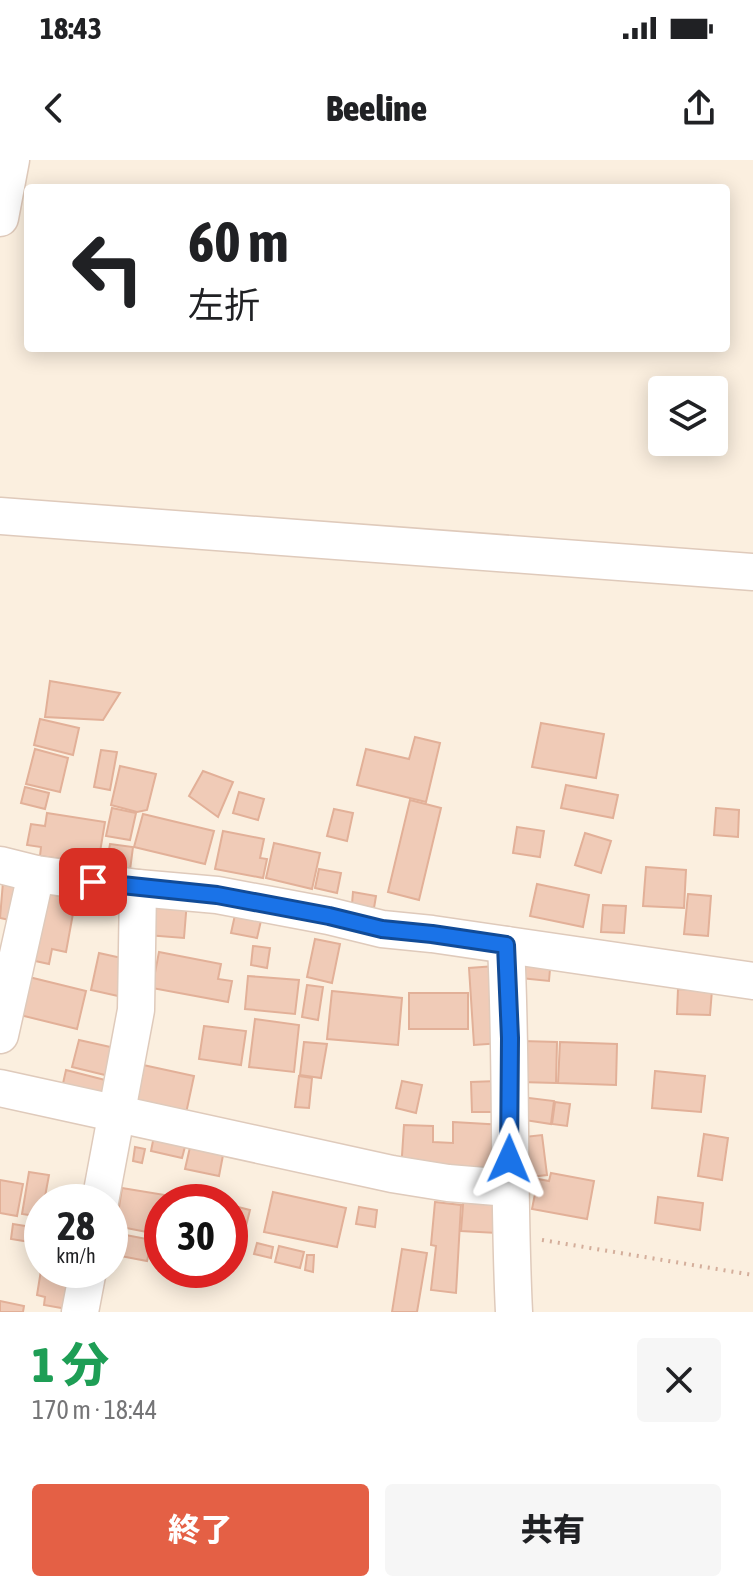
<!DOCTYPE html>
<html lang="ja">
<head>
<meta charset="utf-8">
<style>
  :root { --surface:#fff; --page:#f6f6f6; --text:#202124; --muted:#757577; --accent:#e46045 }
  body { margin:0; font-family:"Asap Condensed","Noto Sans JP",sans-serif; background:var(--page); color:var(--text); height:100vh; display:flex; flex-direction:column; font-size:30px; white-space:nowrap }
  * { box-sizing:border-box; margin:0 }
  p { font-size:26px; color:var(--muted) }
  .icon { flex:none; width:44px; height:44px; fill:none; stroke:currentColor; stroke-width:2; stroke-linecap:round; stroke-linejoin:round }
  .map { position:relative; height:1152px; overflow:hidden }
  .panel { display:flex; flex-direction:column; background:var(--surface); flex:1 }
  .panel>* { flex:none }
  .banner { position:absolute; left:24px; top:24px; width:706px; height:168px; border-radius:8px; box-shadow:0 4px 20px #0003; background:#fff; color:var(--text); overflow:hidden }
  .controls { position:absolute; left:648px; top:216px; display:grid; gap:16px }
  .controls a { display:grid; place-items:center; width:80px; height:80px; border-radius:8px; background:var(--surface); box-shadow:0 4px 20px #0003; font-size:40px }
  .speed { position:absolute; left:24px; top:1024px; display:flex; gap:16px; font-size:40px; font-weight:700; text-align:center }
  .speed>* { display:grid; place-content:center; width:104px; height:104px; border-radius:50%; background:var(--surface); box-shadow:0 4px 20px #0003; line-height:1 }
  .speed small { font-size:20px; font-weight:400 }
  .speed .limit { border:12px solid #d22; background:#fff; color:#111 }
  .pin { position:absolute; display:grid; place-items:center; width:68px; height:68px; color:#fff; margin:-34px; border-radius:16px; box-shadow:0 4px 12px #0006 }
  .me { position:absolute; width:88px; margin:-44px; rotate:1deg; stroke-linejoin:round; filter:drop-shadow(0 0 6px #0008) }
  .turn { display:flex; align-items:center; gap:28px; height:168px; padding:0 32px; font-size:36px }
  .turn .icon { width:104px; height:104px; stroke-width:2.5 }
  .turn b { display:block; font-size:56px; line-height:68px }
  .round { display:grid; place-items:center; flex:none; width:84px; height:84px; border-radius:8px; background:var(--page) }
  .overview { display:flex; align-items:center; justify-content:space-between; height:136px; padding:0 32px }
  h1 { font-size:48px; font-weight:800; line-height:60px; color:#1e9e55 }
  .primary-button { display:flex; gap:16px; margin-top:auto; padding:16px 32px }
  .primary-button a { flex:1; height:92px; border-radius:8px; background:var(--accent); color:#fff; font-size:32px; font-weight:800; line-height:92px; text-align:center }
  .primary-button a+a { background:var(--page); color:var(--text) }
  .status { display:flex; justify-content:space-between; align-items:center; height:56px; padding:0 40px; background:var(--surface); direction:ltr }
  .status svg { height:22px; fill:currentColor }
  header { display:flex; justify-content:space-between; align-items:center; height:104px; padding:0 32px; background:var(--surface); font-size:36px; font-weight:800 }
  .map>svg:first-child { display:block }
</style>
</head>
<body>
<div class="status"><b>18:43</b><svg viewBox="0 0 49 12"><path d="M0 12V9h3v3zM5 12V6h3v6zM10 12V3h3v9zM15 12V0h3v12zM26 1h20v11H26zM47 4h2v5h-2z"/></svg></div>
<header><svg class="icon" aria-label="back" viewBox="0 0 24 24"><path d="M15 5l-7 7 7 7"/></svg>Beeline<svg class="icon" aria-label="share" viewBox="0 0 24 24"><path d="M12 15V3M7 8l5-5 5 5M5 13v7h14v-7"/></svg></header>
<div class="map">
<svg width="753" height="1152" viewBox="0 0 753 1152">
  <rect width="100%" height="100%" fill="#fbefdf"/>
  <!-- building -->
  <g fill="#f0cbb7" stroke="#e2b098" stroke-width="2">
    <polygon points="50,521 120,533 103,560 45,557"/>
    <polygon points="40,559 79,568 73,595 34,585"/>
    <polygon points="541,563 604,574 596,618 532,607"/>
    <polygon points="415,577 440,583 426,642 357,625 366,589 409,599"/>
    <polygon points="35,589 68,598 60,632 26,624"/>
    <polygon points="101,590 117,592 110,630 94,627"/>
    <polygon points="120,606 156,614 147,650 137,652 111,645"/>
    <polygon points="203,611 233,622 218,657 189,636"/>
    <polygon points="566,625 618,635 613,658 561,648"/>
    <polygon points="25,627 49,633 45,649 21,643"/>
    <polygon points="239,632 264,639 258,660 233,653"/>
    <polygon points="410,640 441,648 419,740 388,732"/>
    <polygon points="112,648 136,653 130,680 106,676"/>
    <polygon points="716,648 739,650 738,677 714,675"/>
    <polygon points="334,649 353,653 347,681 327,676"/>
    <polygon points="47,653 105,662 98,704 40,696 41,687 27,685 31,664 45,666"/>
    <polygon points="143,654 214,671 205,704 134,687"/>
    <polygon points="517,667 544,671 540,697 513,693"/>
    <polygon points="223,671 264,679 260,698 267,699 263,718 215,709"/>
    <polygon points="585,673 611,681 601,713 575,705"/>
    <polygon points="274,683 320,693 312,729 266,718"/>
    <polygon points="110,684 133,687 130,710 106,706"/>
    <polygon points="646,707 686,710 684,748 643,746"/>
    <polygon points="319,709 341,713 337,733 315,728"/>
    <polygon points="3,722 27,728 19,762 0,758"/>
    <polygon points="537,724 589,735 583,767 530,756"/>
    <polygon points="40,732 65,737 63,746 74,748 66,792 52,789 49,804 26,799"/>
    <polygon points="353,732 376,736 374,748 352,744"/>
    <polygon points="688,734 711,736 708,776 684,774"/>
    <polygon points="150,738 187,741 184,778 147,775"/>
    <polygon points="603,745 626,746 624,773 601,772"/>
    <polygon points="237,746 263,752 257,778 231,773"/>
    <polygon points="315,779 340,784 332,823 307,817"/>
    <polygon points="253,786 270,788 267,808 251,805"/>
    <polygon points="159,792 221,804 218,819 232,821 228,842 152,828"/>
    <polygon points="99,793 135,801 127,838 91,830"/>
    <polygon points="514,793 551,797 549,821 511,817"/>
    <polygon points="495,806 501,883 474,885 469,808"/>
    <polygon points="248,816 299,820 295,854 245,849"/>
    <polygon points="29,817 86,831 77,869 20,855"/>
    <polygon points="307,825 323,827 318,860 302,857"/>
    <polygon points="678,829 712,830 710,855 677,854"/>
    <polygon points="332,831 402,838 398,885 327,879"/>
    <rect x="409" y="833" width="59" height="36"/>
    <polygon points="255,859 299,865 294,912 249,907"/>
    <polygon points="204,866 246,871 241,905 199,899"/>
    <polygon points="79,880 115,888 109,916 72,907"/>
    <polygon points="522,881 557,882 556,923 520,922"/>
    <polygon points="304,882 327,884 321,918 300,915"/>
    <polygon points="560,882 617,884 616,925 558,923"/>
    <polygon points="134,903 194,916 185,958 125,944"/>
    <polygon points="66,910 109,921 105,939 62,928"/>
    <polygon points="655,911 705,916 701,952 652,948"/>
    <polygon points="299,916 312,918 309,948 295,947"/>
    <polygon points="402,921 422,925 416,953 396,948"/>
    <polygon points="497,921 498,952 472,952 471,922"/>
    <polygon points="521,937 554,941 551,964 518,959"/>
    <polygon points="555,942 570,944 567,966 552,964"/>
    <polygon points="453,962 504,965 502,1015 401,1011 404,965 433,966 433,982 453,983"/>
    <polygon points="704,974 728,978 722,1020 698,1016"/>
    <polygon points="542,975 547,1015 521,1018 516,978"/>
    <polygon points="154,976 186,983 182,998 151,991"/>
    <polygon points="191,983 224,990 219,1016 185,1009"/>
    <polygon points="135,987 145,989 142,1003 133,1001"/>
    <polygon points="29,1012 49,1015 44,1042 42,1042 42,1057 22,1054"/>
    <polygon points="551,1013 594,1021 587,1059 532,1049 538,1019 549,1021"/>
    <polygon points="0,1020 23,1024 17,1056 0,1053"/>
    <polygon points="122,1028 177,1037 176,1042 162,1042 162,1075 116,1066"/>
    <polygon points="273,1032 346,1048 337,1087 264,1072"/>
    <polygon points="464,1032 499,1034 497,1073 461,1071"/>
    <polygon points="658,1037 703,1043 700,1070 655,1063"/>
    <polygon points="435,1042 461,1045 456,1133 431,1130 436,1086 431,1085"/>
    <polygon points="230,1045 250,1050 241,1086 230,1083"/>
    <polygon points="359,1047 377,1050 375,1067 356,1064"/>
    <polygon points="13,1064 32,1067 30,1082 11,1079"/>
    <polygon points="110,1072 152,1080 147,1101 110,1094"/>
    <polygon points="257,1083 273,1087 271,1098 254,1094"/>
    <polygon points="279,1086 304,1092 300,1108 275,1102"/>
    <polygon points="402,1089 427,1093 417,1152 392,1152"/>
    <polygon points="307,1095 314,1095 313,1112 305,1110"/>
    <polygon points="42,1104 42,1110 79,1110 73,1150 44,1145 45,1137 37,1135"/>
    <polygon points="0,1141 24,1146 23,1152 0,1152"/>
  </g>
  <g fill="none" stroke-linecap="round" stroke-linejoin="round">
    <defs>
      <g id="minor">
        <polyline points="0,58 11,0"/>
        <polyline points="0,356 753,412"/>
        <polyline points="0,705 36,714 138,728 217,735 329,756 382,769 432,774 753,821"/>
        <path d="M506,785c6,122 2,245 8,367"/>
        <polyline points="0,875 36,714"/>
        <polyline points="0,928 392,1014 448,1023 509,1028"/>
        <polyline points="100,1042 136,850 138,728"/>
        <polyline points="80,1152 88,1110"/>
      </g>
    </defs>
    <!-- minor casing -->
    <use href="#minor" stroke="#dfcabb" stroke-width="39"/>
    <!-- path -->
    <polyline stroke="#d4ae9b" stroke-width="4" stroke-dasharray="2 6" stroke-linecap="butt" points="542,1080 753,1115"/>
    <!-- minor -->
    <use href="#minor" stroke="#fff" stroke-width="36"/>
  </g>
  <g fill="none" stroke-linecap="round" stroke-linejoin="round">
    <defs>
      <polyline id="route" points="93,722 217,735 329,756 382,769 432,774 506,785 510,878 509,999"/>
    </defs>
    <!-- route casing -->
    <use href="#route" stroke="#114b97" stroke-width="20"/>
    <!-- route -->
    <use href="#route" stroke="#1a73e8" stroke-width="14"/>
  </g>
</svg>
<div class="controls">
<a><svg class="icon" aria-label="layers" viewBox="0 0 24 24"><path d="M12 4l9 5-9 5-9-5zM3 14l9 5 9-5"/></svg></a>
</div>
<div class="speed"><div>28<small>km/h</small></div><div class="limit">30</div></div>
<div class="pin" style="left:93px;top:722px;background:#d93025"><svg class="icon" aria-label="arrive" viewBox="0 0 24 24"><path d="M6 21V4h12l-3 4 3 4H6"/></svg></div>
<svg class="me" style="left:509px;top:999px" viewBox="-20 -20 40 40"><path d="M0-17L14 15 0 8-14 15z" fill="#1a73e8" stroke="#fff" stroke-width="4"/></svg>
<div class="banner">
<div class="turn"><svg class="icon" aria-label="left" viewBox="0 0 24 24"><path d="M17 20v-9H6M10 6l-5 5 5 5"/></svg><div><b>60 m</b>左折</div></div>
</div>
</div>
<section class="panel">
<div class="overview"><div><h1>1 分</h1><p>170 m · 18:44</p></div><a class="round"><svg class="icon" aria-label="close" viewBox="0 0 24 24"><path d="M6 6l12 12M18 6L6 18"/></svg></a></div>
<div class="primary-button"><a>終了</a><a>共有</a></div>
</section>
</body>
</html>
